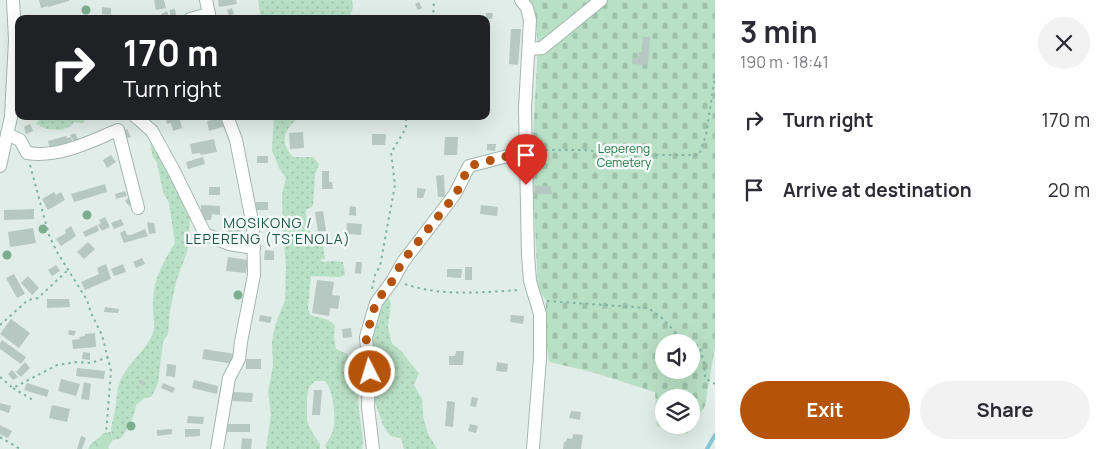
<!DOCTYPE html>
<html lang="en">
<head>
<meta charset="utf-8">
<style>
  :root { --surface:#fff; --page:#f2f2f3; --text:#2b2b33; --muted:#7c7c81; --accent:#b45309 }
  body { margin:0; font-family:Manrope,sans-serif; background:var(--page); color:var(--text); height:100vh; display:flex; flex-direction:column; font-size:19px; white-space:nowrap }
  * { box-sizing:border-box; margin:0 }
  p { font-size:16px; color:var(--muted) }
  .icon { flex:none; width:28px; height:28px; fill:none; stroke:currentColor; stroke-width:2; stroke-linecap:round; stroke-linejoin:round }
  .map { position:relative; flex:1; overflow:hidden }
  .panel { display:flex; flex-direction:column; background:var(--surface); width:400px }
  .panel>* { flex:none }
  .banner { position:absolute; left:15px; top:15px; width:475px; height:105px; border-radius:10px; box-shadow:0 5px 20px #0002; background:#202124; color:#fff; overflow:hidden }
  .fabs { position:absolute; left:655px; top:334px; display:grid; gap:10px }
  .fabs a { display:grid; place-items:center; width:45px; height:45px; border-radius:50%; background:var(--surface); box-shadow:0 5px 20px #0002; font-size:25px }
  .pin { position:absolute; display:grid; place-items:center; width:42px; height:42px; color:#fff; margin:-51px -21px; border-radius:50% 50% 50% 0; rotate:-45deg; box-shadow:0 0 5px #0007 }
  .pin .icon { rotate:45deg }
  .me { position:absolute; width:55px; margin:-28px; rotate:355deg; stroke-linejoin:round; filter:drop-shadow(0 0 4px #0008) }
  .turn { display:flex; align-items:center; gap:18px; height:105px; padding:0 25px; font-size:22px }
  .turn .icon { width:65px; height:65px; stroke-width:2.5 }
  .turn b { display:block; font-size:35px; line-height:42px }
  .round { display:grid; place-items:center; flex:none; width:52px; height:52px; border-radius:26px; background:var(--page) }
  .summary { display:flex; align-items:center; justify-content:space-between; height:85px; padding:0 25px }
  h1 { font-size:30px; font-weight:700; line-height:38px }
  .cta { display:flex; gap:10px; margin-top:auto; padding:10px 25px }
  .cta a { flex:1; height:58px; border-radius:30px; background:var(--accent); color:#fff; font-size:20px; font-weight:700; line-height:58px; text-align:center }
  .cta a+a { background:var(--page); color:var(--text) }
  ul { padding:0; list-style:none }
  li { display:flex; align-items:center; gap:15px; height:70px; padding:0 25px }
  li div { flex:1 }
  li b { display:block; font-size:19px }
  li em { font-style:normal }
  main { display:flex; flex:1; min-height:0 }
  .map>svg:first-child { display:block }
</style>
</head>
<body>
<main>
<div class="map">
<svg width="715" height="449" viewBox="0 0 715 449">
  <defs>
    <pattern id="grass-dots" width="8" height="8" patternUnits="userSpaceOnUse" patternTransform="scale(1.25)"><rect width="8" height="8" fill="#b8e0c4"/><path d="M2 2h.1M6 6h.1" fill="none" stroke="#9ec1a9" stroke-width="1.8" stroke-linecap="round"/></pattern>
    <pattern id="forest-crowns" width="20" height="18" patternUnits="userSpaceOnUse" patternTransform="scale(1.25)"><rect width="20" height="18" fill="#b8e0c4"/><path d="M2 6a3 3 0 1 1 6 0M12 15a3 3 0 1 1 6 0" fill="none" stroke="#9ec1a9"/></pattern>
    <pattern id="cemetery-stones" width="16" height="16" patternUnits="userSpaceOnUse" patternTransform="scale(1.25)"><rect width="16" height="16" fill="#b8e0c4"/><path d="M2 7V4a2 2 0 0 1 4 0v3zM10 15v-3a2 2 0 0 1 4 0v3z" fill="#9ec1a9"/></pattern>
  </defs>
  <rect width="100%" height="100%" fill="#e1ede8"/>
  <!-- grass -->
  <g fill="url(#grass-dots)">
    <polygon points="258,0 352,0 353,7 349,19 261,19"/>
    <polygon points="43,116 81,116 85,121 82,123 74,122 70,127 65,128 63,130 46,129 36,124"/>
    <path d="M274,116h26c-15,13 -22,24 -7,41h20l6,7 -4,11 -2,31 -7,4 1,15 6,11 10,9 2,14h-4l1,3 10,-1 11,1 2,13 -5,2 -29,-1 -3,32 2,7 18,5 7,5 -1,12 2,12 11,5 5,15 7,9 -1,24 5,38 -1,9h-35l-2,-3c3,-5 6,-10 8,-15 3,-13 1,-40 -8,-50h-10l-6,6 -2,10v24l5,11 8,12v5h-54l5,-34 -3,-23 5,-26 -1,-24 3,-16 10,-26 1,-34 -3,-31 -1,-41 4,-16 -7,-10 -7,-18z"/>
    <path d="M150,143l6,4 34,72 -1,17 -2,16 -11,30 -6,29 -2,23 -5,8 -5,41 -5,11 -3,3 -5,1 -9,7c-1,11 -9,26 -16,34l-7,1c-4,-9 -1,-15 1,-25 3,-13 2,-26 8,-38 8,-15 24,-27 31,-44 3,-9 -1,-21 0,-30 0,-23 10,-41 22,-60l-6,-40 -6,-11 -6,-29 -4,-6z"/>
    <path d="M387,295l4,8 -3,24 4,17c12,7 17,19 27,29l-5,12 8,14 1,17 5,18 9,15h-33l-3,-11 -11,-2 -7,-11 -8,-23 1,-49 -4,-16 5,-13 4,-16z"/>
  </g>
  <!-- forest -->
  <path fill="url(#forest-crowns)" d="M110,432l3,8 -5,7 1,2h-21c4,-8 11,-10 16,-16z"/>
  <!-- cemetery -->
  <path fill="url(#cemetery-stones)" fill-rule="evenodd" d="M527,0h188v346l-10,60 -18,28 -30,-8 -2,-34 -63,-20 -43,-10 -4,-31 1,-31 -8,-10 -6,-134 6,-110 -4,-39zM664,342h27v28h-27zM664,398h27v27h-27z"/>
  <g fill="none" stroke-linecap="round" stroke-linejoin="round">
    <!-- stream -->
    <polyline stroke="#84c8d7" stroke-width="4" points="707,449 715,435"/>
  </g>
  <!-- building -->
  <g fill="#b6c8c1">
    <polygon points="39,0 69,0 69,1 48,7 48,6 41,8"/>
    <polygon points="154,0 164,0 166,8 156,10"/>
    <polygon points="218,0 236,0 237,4 219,7"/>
    <polygon points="419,2 422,8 418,10 415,4"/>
    <polygon points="102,7 111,8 111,15 102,14"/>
    <polygon points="232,8 234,14 229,16 227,10"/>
    <polygon points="175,9 176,15 170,15 170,10"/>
    <polygon points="167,11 169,16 163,18 161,14"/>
    <polygon points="486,13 493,13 492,19 486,19"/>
    <polygon points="511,29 521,29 518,65 509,64"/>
    <polygon points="643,37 650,37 648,65 632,64 633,57 638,58 639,52 642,52"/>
    <polygon points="165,116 182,116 183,120 180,120 182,128 173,131 171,123 167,124"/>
    <polygon points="333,116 345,116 345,118 334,119"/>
    <polygon points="222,117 225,126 209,131 207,121"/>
    <polygon points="30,124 33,131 26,134 24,127"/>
    <polygon points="127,129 131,137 127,138 123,131"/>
    <polygon points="303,132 304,148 290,149 289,133"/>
    <polygon points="75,133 80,143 76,145 70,135"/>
    <polygon points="372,134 386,134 385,145 372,145"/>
    <polygon points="66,136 67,138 71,137 72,141 68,142 68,145 50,150 48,141"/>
    <polygon points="445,137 458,137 457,155 444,155"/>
    <polygon points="214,139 217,152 201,155 200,153 192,154 190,144"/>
    <polygon points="487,144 496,144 495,151 487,150"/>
    <polygon points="111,155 116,162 107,168 103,160"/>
    <rect x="257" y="156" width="11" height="7"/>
    <polygon points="203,157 205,164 188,169 186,162"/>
    <polygon points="322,171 329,171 329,182 332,182 333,189 322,189"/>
    <polygon points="444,175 445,197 438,197 436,176"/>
    <polygon points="105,184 107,192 74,202 71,194"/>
    <polygon points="535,186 551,186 552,194 535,194"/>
    <rect x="209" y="187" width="11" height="8"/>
    <polygon points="417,188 426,189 423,198 417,198"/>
    <polygon points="125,191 127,196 116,199 115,194"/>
    <polygon points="54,192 56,195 61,192 65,200 48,210 42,199"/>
    <polygon points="128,198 133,203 129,206 125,201"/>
    <rect x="256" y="202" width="12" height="8"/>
    <polygon points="201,205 220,206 220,215 212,214 211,220 201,220"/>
    <polygon points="481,205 498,207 497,216 480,214"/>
    <polygon points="350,206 356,207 356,216 349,215"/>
    <polygon points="34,209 34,219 4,220 4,210"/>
    <polygon points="323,211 326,231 318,232 315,212"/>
    <polygon points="105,217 110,227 102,231 98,225 101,223 99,220"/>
    <polygon points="121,219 124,225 114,229 111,223"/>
    <polygon points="147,222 154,223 156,233 149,234"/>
    <polygon points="347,223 362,224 361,235 346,234"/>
    <polygon points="97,225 99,231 85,237 83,232"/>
    <polygon points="71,226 76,236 61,246 56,239 66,233 65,230"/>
    <polygon points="33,228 36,243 10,247 8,232"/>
    <polygon points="145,229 148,236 124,243 120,233 125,230 127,235 131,235"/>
    <rect x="228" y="230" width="13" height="9"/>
    <polygon points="88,242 95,249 84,259 77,252"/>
    <polygon points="265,250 274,251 274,260 264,260"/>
    <polygon points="228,257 248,260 246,273 226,271"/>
    <polygon points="142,258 145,264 136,268 133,262"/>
    <polygon points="356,262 362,262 361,274 355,273"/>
    <polygon points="106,264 111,279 85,290 81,282 99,274 97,268"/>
    <polygon points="123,264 126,272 114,276 111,269"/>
    <polygon points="56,265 60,271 52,276 48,270"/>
    <rect x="465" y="267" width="7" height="13"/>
    <polygon points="447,269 462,269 461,278 447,277"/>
    <polygon points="14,274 25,294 17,298 6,278"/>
    <polygon points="28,276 39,288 32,295 21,283"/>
    <polygon points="317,280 334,282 332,295 340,296 338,309 330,308 329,316 312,313"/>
    <polygon points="47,299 69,299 70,307 47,308"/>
    <polygon points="105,307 119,309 118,313 104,312"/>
    <polygon points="260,315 272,317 270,323 259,321"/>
    <polygon points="511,315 524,316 523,324 510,322"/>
    <polygon points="11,319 30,333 19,348 0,334"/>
    <polygon points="351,328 352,337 343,338 342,329"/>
    <polygon points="69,330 76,331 74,336 68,334"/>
    <polygon points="95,333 96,347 73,349 72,340 80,339 79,337 85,336 85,334"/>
    <polygon points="2,340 26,357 21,364 0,349 0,343"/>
    <polygon points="204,349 235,354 234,364 202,359"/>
    <polygon points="456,351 464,351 463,365 449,365 449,356 455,356"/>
    <polygon points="83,352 90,353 90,360 82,359"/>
    <rect x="246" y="359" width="15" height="10"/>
    <polygon points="25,362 30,368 21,377 16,372"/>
    <polygon points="497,362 508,364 507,372 496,371"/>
    <polygon points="167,364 176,365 175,377 166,376"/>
    <polygon points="77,368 105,371 104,379 76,376"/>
    <polygon points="12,370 18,377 13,380 8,374"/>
    <polygon points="61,379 80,384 76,396 58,391"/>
    <polygon points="139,379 146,383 144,386 138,382"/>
    <polygon points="194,380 218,386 217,394 192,388"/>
    <polygon points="84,382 91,384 89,400 81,399"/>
    <polygon points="27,383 49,390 47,397 24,390"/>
    <polygon points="163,383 175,388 173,393 161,388"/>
    <polygon points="314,390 322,390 320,415 312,415"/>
    <polygon points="233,392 253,393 252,402 232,401"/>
    <polygon points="472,397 478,398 476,407 470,406"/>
    <polygon points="447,401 455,402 453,427 445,426"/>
    <polygon points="0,403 11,406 9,413 0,410"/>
    <polygon points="52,405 70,409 67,422 49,418"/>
    <polygon points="571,411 581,412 580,420 569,418"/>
    <polygon points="188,416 204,417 203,424 187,423"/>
    <rect x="227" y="424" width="23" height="8"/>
    <polygon points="470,424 478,426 476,433 468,431"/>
    <polygon points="0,425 12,431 8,438 0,434"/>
    <polygon points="172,429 172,434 157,436 157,430"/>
    <polygon points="185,429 200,429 200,436 185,437"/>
    <polygon points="573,434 583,435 581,449 563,449 564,442 566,442 567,438 572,439"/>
    <polygon points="81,436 86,438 82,449 77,449"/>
    <polygon points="242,438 252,439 251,449 241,449"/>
  </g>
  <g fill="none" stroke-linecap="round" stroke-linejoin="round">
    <defs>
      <g id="minor">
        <polyline points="206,0 210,19"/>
        <polyline points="521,0 527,8 530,20 525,108 528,255 530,281 540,314 540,358 533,449"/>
        <polyline points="190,19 209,14"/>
        <polyline points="529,49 542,48 601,0"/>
        <polyline points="135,116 152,131 174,171 205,234 229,244 254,248"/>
        <path d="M7,134l13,6 7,13c32,5 62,-11 91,-23l20,78"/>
        <polyline points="0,166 11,117 15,40 13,0"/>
        <polyline points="217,449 229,378 239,359 241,342 254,275 253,226 236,140 227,116"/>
        <polyline points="373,449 368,407 369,372 366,337 376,303 393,280 403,262 455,194 469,166 527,151"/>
      </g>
    </defs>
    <!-- minor casing -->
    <use href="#minor" stroke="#a3b6b0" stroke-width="14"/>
    <!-- path -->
    <g stroke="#7fb4a4" stroke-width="2" stroke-dasharray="2.5 4" stroke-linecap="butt">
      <polyline points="433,19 434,0"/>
      <polyline points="539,150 585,150 633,155 699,155 706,135 715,76"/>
      <polyline points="30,165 49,235 57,252 87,300 91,313 102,335 111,371 106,434"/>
      <path d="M405,284c37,13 78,8 116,6"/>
      <polyline points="372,289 375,275 380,266 395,185 391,153 406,128 406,116"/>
      <polyline points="547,301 648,308 662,318 677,334 691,339 700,348 704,363 705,378 715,384"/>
      <polyline points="0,325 28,300 38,298 69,269"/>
      <polyline points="0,377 13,388 57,365 77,362 91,363 108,357"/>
      <polyline points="13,388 33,400"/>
      <polyline points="0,437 20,449"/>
    </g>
    <!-- minor -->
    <use href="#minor" stroke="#fff" stroke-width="12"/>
  </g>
  <!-- trees -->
  <g fill="#7aae91">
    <circle cx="86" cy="10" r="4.5"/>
    <circle cx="87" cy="215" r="4.5"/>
    <circle cx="43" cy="229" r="4.5"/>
    <circle cx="7" cy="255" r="4.5"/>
    <circle cx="238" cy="295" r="4.5"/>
    <circle cx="131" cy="426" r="4.5"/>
  </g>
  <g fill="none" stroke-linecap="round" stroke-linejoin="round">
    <!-- route -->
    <polyline stroke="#b45309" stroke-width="9" stroke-dasharray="0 16.2" points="370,372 366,337 376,302 393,280 402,262 456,194 469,166 527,151 526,185"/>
  </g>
  <g text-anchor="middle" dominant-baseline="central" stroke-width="5" stroke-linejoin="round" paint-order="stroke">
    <!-- park labels -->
    <g font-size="12" fill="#267a49" stroke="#f2f9f6">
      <text x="624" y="148">Lepereng<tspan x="624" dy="14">Cemetery</tspan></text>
    </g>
    <!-- neighbourhood labels -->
    <g font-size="14" letter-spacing="1" fill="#1a5447" stroke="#f2f9f6">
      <text x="268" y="222">MOSIKONG /<tspan x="268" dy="16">LEPERENG (TS'ENOLA)</tspan></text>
    </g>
  </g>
</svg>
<div class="fabs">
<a><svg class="icon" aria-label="sound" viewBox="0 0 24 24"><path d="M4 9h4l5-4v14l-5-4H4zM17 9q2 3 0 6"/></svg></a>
<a><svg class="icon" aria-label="layers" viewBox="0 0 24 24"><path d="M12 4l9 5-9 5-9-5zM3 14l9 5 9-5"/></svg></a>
</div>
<div class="pin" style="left:526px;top:185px;background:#d93025"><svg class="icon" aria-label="arrive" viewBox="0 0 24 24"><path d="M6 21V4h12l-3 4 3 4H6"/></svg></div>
<svg class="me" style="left:370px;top:372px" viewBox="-20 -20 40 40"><circle r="17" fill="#b45309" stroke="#fff" stroke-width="3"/><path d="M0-11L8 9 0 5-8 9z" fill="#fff"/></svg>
<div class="banner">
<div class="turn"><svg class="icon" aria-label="right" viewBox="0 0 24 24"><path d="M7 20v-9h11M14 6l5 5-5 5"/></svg><div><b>170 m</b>Turn right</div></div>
</div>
</div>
<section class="panel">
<div class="summary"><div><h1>3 min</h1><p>190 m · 18:41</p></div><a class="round"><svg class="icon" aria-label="close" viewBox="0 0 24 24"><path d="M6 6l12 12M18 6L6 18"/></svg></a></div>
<ul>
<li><svg class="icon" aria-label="right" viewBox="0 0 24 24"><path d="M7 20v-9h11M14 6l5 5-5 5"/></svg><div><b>Turn right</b></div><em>170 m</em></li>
<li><svg class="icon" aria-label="arrive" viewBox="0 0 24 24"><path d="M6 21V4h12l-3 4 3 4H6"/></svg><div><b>Arrive at destination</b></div><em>20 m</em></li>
</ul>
<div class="cta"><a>Exit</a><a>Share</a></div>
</section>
</main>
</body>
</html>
